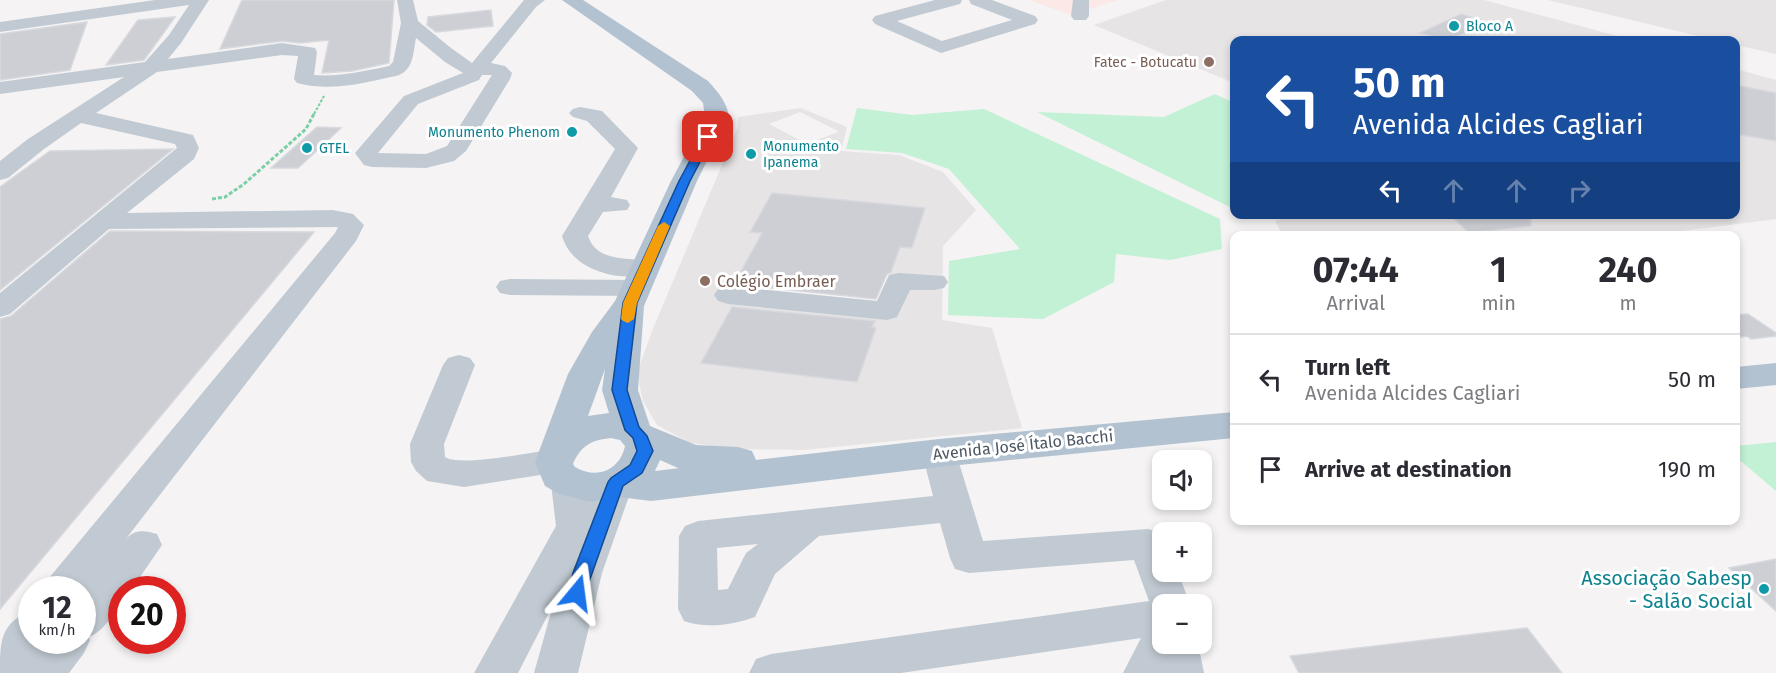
<!DOCTYPE html>
<html lang="en">
<head>
<meta charset="utf-8">
<style>
  :root { --surface:#fff; --page:#f7f7f7; --text:#2b2b33; --muted:#7c7c81; --line:#e1e1e2 }
  body { margin:0; font-family:"Fira Sans",sans-serif; background:var(--page); color:var(--text); height:100vh; display:flex; flex-direction:column; font-size:22px; white-space:nowrap }
  * { box-sizing:border-box; margin:0 }
  p { font-size:20px; color:var(--muted) }
  .icon { flex:none; width:33px; height:33px; fill:none; stroke:currentColor; stroke-width:2; stroke-linecap:round; stroke-linejoin:round }
  .map { position:relative; flex:1; overflow:hidden }
  .drawer { position:absolute; left:1230px; top:231px; width:510px; height:294px; display:flex; flex-direction:column; background:var(--surface); border-radius:12px; box-shadow:0 3px 9px #0003 }
  .drawer>* { flex:none }
  .banner { position:absolute; left:1230px; top:36px; width:510px; height:183px; border-radius:12px; box-shadow:0 3px 9px #0003; background:#1a4fa0; color:#fff; overflow:hidden }
  .fabs { position:absolute; left:1152px; top:450px; display:grid; gap:12px }
  .fabs a { display:grid; place-items:center; width:60px; height:60px; border-radius:12px; background:var(--surface); box-shadow:0 3px 9px #0003; font-size:30px }
  .speed { position:absolute; left:18px; top:576px; display:flex; gap:12px; font-size:30px; font-weight:700; text-align:center }
  .speed>* { display:grid; place-content:center; width:78px; height:78px; border-radius:50%; background:var(--surface); box-shadow:0 3px 9px #0003; line-height:1 }
  .speed small { font-size:15px; font-weight:400 }
  .speed .limit { border:9px solid #d22; background:#fff; color:#111 }
  .pin { position:absolute; display:grid; place-items:center; width:51px; height:51px; color:#fff; margin:-26px; border-radius:12px; box-shadow:0 3px 9px #0006 }
  .me { position:absolute; width:66px; margin:-33px; rotate:16deg; stroke-linejoin:round; filter:drop-shadow(0 0 4px #0008) }
  .turn { display:flex; align-items:center; gap:21px; height:126px; padding:0 24px; font-size:27px }
  .turn .icon { width:78px; height:78px; stroke-width:2.5 }
  .turn b { display:block; font-size:42px; line-height:51px }
  .lanes { display:flex; align-items:center; height:57px; padding:0 24px; background:#0003; justify-content:center; gap:30px; direction:ltr }
  .lanes .off { opacity:.35 }
  .eta { display:flex; justify-content:space-evenly; align-items:center; height:102px; text-align:center }
  .eta b { font-size:36px; font-weight:700; line-height:42px }
  ul { padding:0; list-style:none }
  li { display:flex; align-items:center; gap:18px; height:90px; padding:0 24px; border-top:2px solid var(--line) }
  li div { flex:1 }
  li b { display:block; font-size:22px }
  li em { font-style:normal }
  .map>svg:first-child { display:block }
</style>
</head>
<body>
<div class="map">
<svg width="1776" height="673" viewBox="0 0 1776 673">
  <rect width="100%" height="100%" fill="#f5f3f3"/>
  <!-- education -->
  <g fill="#e6e4e5" fill-rule="evenodd">
    <polygon points="1166,0 1484,0 1632,40 1234,40 1234,83 1094,25"/>
    <polygon points="1548,0 1776,0 1776,54 1736,45 1736,40 1715,40"/>
    <polygon points="1736,69 1776,80 1776,219 1643,236 1283,236 1275,221 1300,214 1736,214"/>
    <path d="M801,108l46,19 -6,24 58,4 44,17 33,38 -33,36 -1,74 50,8 30,100 -217,22 -66,-1 -49,-6 -33,-18 -14,-24 -6,-28 15,-42 86,-204v-10zM800,112l38,19v1l-31,12 -38,-20zM772,194l153,14 -13,40 -75,-8 -11,29 64,6 -9,27 -148,-16 15,-26 72,-21zM730,311l145,16v1l-18,54 -156,-19z"/>
  </g>
  <!-- medical -->
  <polygon fill="#fce8e6" points="1029,0 1118,0 1071,15"/>
  <!-- green -->
  <g fill="#c3f1d5">
    <polygon points="1215,94 1234,103 1234,209 1037,112 1164,117"/>
    <polygon points="857,108 912,115 984,109 1220,219 1222,249 1170,260 1116,254 1114,282 1043,319 948,315 949,261 1020,249 949,169 902,153 846,149"/>
    <polygon points="1776,442 1776,491 1736,457 1736,446"/>
  </g>
  <!-- building -->
  <g fill="#cdcfd5" stroke="#d7d9de" stroke-width="1.5">
    <polygon points="242,0 394,0 389,63 352,71 322,73 329,40 300,43 282,41 220,49"/>
    <polygon points="491,10 493,26 436,32 427,25 428,17"/>
    <polygon points="1461,14 1490,23 1448,40 1420,33"/>
    <polygon points="175,17 144,60 106,65 138,20"/>
    <polygon points="87,22 70,70 0,80 0,34"/>
    <polygon points="1736,85 1776,93 1776,141 1736,134"/>
    <polygon points="317,127 341,128 298,168 271,168"/>
    <polygon points="173,149 0,290 0,187 50,151"/>
    <polygon points="772,193 925,208 912,248 900,247 891,272 887,274 876,299 734,284 762,233 750,232"/>
    <polygon points="1485,214 1531,214 1531,226 1469,233 1453,218"/>
    <polygon points="110,231 314,232 0,609 0,319 11,316"/>
    <polygon points="732,307 875,321 872,327 876,328 857,382 701,363"/>
    <polygon points="1748,314 1776,333 1776,336 1751,339 1747,336 1736,338 1736,315"/>
    <polygon points="1776,559 1776,611 1729,568"/>
    <polygon points="1527,628 1562,673 1299,673 1290,656"/>
  </g>
  <g fill="none" stroke-linecap="round" stroke-linejoin="round">
    <!-- path-far1 -->
    <polyline stroke="#7ad0a6" stroke-width="2" stroke-dasharray="3 1.5" stroke-linecap="butt" points="314,114 324,96"/>
    <!-- path -->
    <polyline stroke="#7ad0a6" stroke-width="3" stroke-dasharray="4 2" stroke-linecap="butt" points="212,199 225,197 244,184 306,129 315,112"/>
    <!-- minor -->
    <g fill="#c1cad2" fill-rule="evenodd">
      <path d="M155,0h54l-28,43 -13,16 114,-16 33,5 2,4 -3,23c26,2 51,-4 75,-9l4,-4 8,-39 -4,-23h16l5,21 33,27 21,15 52,-63h21l-9,7 -45,56 14,3 7,7 -2,6 -44,72 -12,10 -28,7 -54,-1 -8,-2 -9,-12 49,-57 59,-23 -18,-11 -29,-24c-3,15 -2,33 -20,38 -33,7 -65,16 -99,7l-3,-4 4,-23 -16,-1 -125,17 -61,41 97,22 6,13 -5,11 -67,54 206,-3 20,4 11,11 -8,16 -231,299c9,-11 19,-10 32,-6l5,11 -31,45h-9c0,15 -18,42 -33,47l1,3 -6,13 -15,20h-69c0,-32 0,-50 32,-63v30h50v-50h-39l6,-12 286,-345 3,-6 -229,2 -99,85 -10,3v-24l177,-145 -2,-4 -94,-21 -37,26 -36,29 -8,2v-19l28,-22 96,-62 -124,17v-12l145,-20 24,-27 20,-30 -189,27v-10zM482,75h10l-45,71 -21,8 -48,-1 40,-49 61,-24z"/>
      <polygon points="935,0 962,0 960,4 897,21 942,41 1012,20 971,4 969,0 992,0 1035,16 1038,20 1035,24 941,53 875,24 872,20 875,16"/>
      <polygon points="1073,0 1089,0 1089,16 1086,20 1074,20 1071,16"/>
      <path d="M580,107l22,4 36,37 -27,49 16,3 3,5 -3,5 -24,2 -15,24c10,29 44,20 68,26l4,6 -4,6c-34,8 -83,-1 -94,-38l53,-87 -28,-28 -14,-4 -4,-4 4,-4z"/>
      <polygon points="899,273 944,276 948,282 944,288 934,290 910,290 897,317 887,320 728,304 718,301 714,295 718,289 728,286 877,301 889,275"/>
      <polygon points="510,279 637,280 647,282 651,288 647,294 637,296 510,295 500,293 496,287 500,281"/>
      <path d="M459,355l11,3 5,7 -31,79 1,13c13,10 90,-5 109,-8l12,4 5,9 -5,9 -102,16 -37,-6 -11,-10 -5,-9 -1,-18 33,-79 5,-7z"/>
      <path d="M939,441l12,3 5,9 27,88 165,-12 14,4v39h16l12,32h-28v40h36l6,29h-81l18,-35 -240,35h-152l7,-14 15,-5 378,-53 -15,-41 -165,13 -14,-4 -5,-11 -10,-35 -121,13 -44,38 -20,43c-22,8 -49,12 -71,4l-6,-12 1,-73 6,-10 13,-5 235,-25 -11,-43 5,-9zM758,544l-12,9 -18,36 -10,1 -1,-42z"/>
      <polygon points="616,469 629,473 634,482 602,573 578,673 534,673 553,605 518,673 474,673 556,526 551,484 556,475 569,471 582,475 587,484 590,503 603,473"/>
    </g>
    <!-- major -->
    <g fill="#b3c2d1" fill-rule="evenodd">
      <path d="M562,0h21l125,81c10,11 19,21 21,36l-32,64 -53,125 -6,84 12,36 46,19 42,2 14,4 4,9 183,-21 295,-27v26l-295,29 -288,34 -32,-4 -28,5 -32,-8 -14,-8 -10,-24 33,-88 24,-42 23,-31 56,-120 34,-64 -2,-14 -11,-12zM605,369l-3,21 7,23 -21,3zM611,438l9,2 5,6c-5,24 -28,34 -50,21l-2,-3c8,-19 19,-24 38,-26zM660,460l18,8h2l-25,3z"/>
      <polygon points="1776,363 1776,385 1736,389 1736,367"/>
    </g>
  </g>
  <!-- route -->
  <polygon fill="#1a73e8" stroke="#114b97" stroke-width="1.5" points="704,135 713,137 690,181 637,303 627,390 639,427 647,436 653,451 642,473 623,486 583,599 577,601 570,599 568,593 573,573 608,482 611,478 630,465 637,451 633,438 625,430 612,390 623,303 679,181"/>
  <!-- slow -->
  <polygon fill="#f59e0b" points="664,222 670,226 637,303 634,319 628,323 623,321 621,319 623,303 658,226"/>
  <!-- markers -->
  <g fill="#0f9aa8" stroke="#fff" stroke-width="2">
    <circle cx="1454" cy="26" r="6"/>
    <circle cx="572" cy="132" r="6"/>
    <circle cx="307" cy="148" r="6"/>
    <circle cx="751" cy="154" r="6"/>
    <circle cx="1764" cy="589" r="6"/>
  </g>
  <g fill="#8d6e63" stroke="#fff" stroke-width="2">
    <circle cx="1209" cy="62" r="6"/>
    <circle cx="705" cy="281" r="6"/>
  </g>
  <g text-anchor="middle" dominant-baseline="central" stroke-width="6" stroke-linejoin="round" paint-order="stroke">
    <!-- far-culture labels -->
    <g font-size="14" fill="#0d838f" stroke="#fff" text-anchor="start">
      <text x="1466" y="26">Bloco A</text>
      <text x="560" y="132" text-anchor="end">Monumento Phenom</text>
      <text x="763" y="146">Monumento<tspan x="763" dy="16">Ipanema</tspan></text>
      <text x="319" y="148">GTEL</text>
    </g>
    <!-- far-education labels -->
    <g font-size="14" fill="#785e54" stroke="#fff" text-anchor="end">
      <text x="1197" y="62">Fatec - Botucatu</text>
    </g>
    <!-- education labels -->
    <g font-size="16" fill="#785e54" stroke="#fff" text-anchor="start">
      <text x="717" y="281">Colégio Embraer</text>
    </g>
    <!-- street labels -->
    <g font-size="16" fill="#4a5661" stroke="#fff">
      <text transform="translate(1023 445) rotate(-6)">Avenida José Ítalo Bacchi</text>
    </g>
    <!-- near-culture labels -->
    <g font-size="20" fill="#0d838f" stroke="#fff" text-anchor="end">
      <text x="1752" y="578">Associação Sabesp<tspan x="1752" dy="23">- Salão Social</tspan></text>
    </g>
  </g>
</svg>
<div class="fabs">
<a><svg class="icon" aria-label="sound" viewBox="0 0 24 24"><path d="M4 9h4l5-4v14l-5-4H4zM17 9q2 3 0 6"/></svg></a>
<a>+</a>
<a>−</a>
</div>
<div class="speed"><div>12<small>km/h</small></div><div class="limit">20</div></div>
<div class="pin" style="left:708px;top:137px;background:#d93025"><svg class="icon" aria-label="arrive" viewBox="0 0 24 24"><path d="M6 21V4h12l-3 4 3 4H6"/></svg></div>
<svg class="me" style="left:577px;top:593px" viewBox="-20 -20 40 40"><path d="M0-17L14 15 0 8-14 15z" fill="#1a73e8" stroke="#fff" stroke-width="4"/></svg>
<div class="banner">
<div class="turn"><svg class="icon" aria-label="left" viewBox="0 0 24 24"><path d="M17 20v-9H6M10 6l-5 5 5 5"/></svg><div><b>50 m</b>Avenida Alcides Cagliari</div></div>
<div class="lanes"><svg class="icon" aria-label="left" viewBox="0 0 24 24"><path d="M17 20v-9H6M10 6l-5 5 5 5"/></svg><svg class="icon off" aria-label="ahead" viewBox="0 0 24 24"><path d="M12 20V5M6 11l6-6 6 6"/></svg><svg class="icon off" aria-label="ahead" viewBox="0 0 24 24"><path d="M12 20V5M6 11l6-6 6 6"/></svg><svg class="icon off" aria-label="right" viewBox="0 0 24 24"><path d="M7 20v-9h11M14 6l5 5-5 5"/></svg></div>
</div>
<section class="drawer">
<div class="eta">
<div><b>07:44</b><p>Arrival</p></div>
<div><b>1</b><p>min</p></div>
<div><b>240</b><p>m</p></div>
</div>
<ul>
<li><svg class="icon" aria-label="left" viewBox="0 0 24 24"><path d="M17 20v-9H6M10 6l-5 5 5 5"/></svg><div><b>Turn left</b><p>Avenida Alcides Cagliari</p></div><em>50 m</em></li>
<li><svg class="icon" aria-label="arrive" viewBox="0 0 24 24"><path d="M6 21V4h12l-3 4 3 4H6"/></svg><div><b>Arrive at destination</b></div><em>190 m</em></li>
</ul>
</section>
</div>
</body>
</html>
